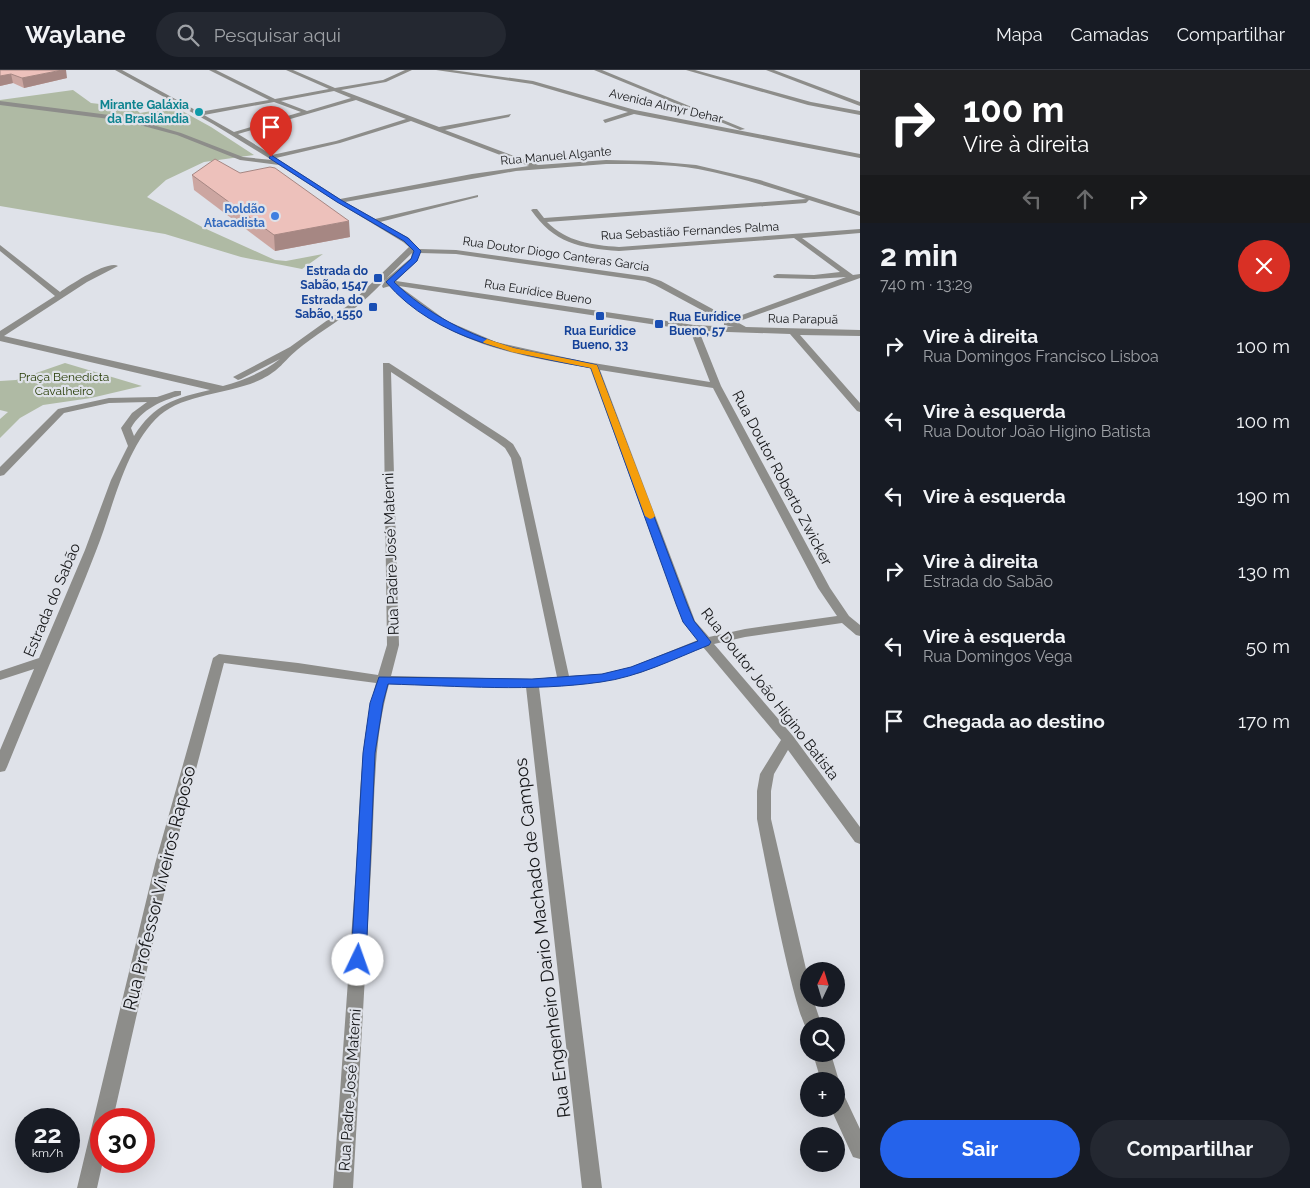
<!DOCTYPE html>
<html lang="pt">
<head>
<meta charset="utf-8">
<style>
  :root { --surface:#171b24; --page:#242831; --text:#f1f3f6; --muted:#9ea1a6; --line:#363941; --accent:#2563eb }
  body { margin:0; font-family:Raleway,sans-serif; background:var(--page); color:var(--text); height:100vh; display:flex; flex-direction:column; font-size:19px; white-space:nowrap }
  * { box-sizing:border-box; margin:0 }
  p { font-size:16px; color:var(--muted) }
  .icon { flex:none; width:28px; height:28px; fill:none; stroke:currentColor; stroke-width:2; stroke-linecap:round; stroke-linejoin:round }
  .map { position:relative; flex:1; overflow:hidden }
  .drawer { display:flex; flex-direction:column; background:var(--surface); width:450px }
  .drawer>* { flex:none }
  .top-card { background:#202124; color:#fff; overflow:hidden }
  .needle { width:32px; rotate:4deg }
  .controls { position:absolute; left:800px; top:892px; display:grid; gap:10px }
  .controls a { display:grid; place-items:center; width:45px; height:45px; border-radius:50%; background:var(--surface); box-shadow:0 5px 20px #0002; font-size:25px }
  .speed { position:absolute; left:15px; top:1038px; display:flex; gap:10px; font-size:25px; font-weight:700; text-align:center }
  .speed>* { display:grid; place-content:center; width:65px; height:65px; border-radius:50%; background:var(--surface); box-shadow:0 5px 20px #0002; line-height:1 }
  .speed small { font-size:12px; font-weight:400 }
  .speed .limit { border:8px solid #d22; background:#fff; color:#111 }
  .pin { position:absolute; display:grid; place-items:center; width:42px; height:42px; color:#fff; margin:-51px -21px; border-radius:50% 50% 50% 0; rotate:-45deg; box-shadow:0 0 5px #0007 }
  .pin .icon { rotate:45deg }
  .me { position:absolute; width:55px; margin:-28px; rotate:3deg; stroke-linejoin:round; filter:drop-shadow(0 0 4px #0008) }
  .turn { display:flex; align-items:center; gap:18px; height:105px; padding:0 20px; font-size:22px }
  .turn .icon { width:65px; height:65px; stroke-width:2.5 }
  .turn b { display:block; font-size:35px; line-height:42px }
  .lanes { display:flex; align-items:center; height:48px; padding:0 20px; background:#0003; justify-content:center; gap:25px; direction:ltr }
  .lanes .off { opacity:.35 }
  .round { display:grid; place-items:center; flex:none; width:52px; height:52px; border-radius:26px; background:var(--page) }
  .summary { display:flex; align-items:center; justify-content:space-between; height:85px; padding:0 20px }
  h1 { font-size:30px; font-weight:700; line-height:38px }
  .button { display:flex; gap:10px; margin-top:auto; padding:10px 20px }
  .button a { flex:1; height:58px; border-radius:30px; background:var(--accent); color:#fff; font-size:20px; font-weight:700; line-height:58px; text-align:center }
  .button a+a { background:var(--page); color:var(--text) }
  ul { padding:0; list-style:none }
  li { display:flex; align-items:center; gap:15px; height:75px; padding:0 20px }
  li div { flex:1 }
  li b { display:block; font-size:19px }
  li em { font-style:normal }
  header { display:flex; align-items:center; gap:30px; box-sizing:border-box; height:70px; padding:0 25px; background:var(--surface); border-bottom:1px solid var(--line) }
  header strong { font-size:24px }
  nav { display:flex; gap:28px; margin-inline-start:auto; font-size:18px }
  .search { width:350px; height:45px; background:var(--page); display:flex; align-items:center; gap:12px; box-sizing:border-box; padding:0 18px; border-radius:28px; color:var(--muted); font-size:19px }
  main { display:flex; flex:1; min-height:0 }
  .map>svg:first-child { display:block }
</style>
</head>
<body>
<header>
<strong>Waylane</strong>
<div class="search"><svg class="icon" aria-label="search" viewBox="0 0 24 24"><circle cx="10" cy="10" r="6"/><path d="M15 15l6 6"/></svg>Pesquisar aqui</div>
<nav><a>Mapa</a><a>Camadas</a><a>Compartilhar</a></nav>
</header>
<main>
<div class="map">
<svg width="860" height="1118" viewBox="0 0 860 1118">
  <rect width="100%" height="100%" fill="#dfe2e9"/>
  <!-- green -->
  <g fill="#afbaa4">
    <polygon points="73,20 91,33 134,38 140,43 175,37 211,57 254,85 204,92 166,110 147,127 204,158 275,190 286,191 323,184 302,199 241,187 165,164 0,136 0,30"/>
    <polygon points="65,293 142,316 91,328 43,335 20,348 0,368 0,349 8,342 0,340 0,311 16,310"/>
  </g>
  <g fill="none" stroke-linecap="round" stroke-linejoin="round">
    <!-- minor -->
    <g fill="#8d8d8a" fill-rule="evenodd">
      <path d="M115,0h7l77,42 70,-12 -60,-30h7l59,29 54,-10 -43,-19h7l42,18 48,-8 22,-10h7l-26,12 -45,8 98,37 72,-13 -2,3 -64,13 93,35 68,-5 45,1 45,4 64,15 100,32v4l-51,-16 -3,3 -259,19c20,20 45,23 72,25l241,-18v4l-58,5 51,37 7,-1v4l-123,44 9,5 114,3v6l-60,-1 60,68v9l-3,-1 -67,-77 -91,-3 22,55 109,202 19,28 11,9v11l-4,-1 -14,-12 -97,14 -31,7 79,92 67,91v17l-5,-2 -67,-92 -14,24 -3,17v28l38,163v17h4l9,27h-13v6c-14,-11 -46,-183 -52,-213v-28l3,-17 21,-34 -78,-93 -63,26 -38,9 -63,5 63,501h-20l-56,-501 -137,-3c-17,61 -14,123 -18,185 -6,107 -12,213 -18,319h-20c8,-106 15,-211 23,-317 4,-63 3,-127 20,-188l-152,-20 -53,201 -58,255h-12l2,42 -6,27h-20l78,-324 58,-206 6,-4 79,9 80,12 9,-30 -4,-282h6l116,75 8,6 8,14 48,218 33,-2 29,-7 67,-27 -15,-18 -93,-254c-50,-9 -103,-17 -147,-42 -20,-11 -36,-26 -53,-40l-7,2 -1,-2 4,-7 25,-21 1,-5c-19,18 -37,39 -57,55 -19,15 -40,27 -58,42 -14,12 -17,20 -35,29 -30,15 -76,14 -102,36 -35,31 -47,94 -64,136 -28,72 -60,144 -89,216l-2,4 -5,1v-22l34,-81 -34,11v-9l39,-13 46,-108 26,-70 17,-34 -7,-18 11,-15 15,-11 -38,1 -45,10 -60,62 -4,1v-9l58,-58 51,-11 48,-1 18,-6h6v4c-20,6 -39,14 -50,33l3,8c20,-32 41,-38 76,-46l-210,-49v-10l55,-35 -55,-45v-6l60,47c10,-7 48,-32 58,-26l-31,16 -83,54 219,50c21,-6 39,-13 57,-27l-39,20 -3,1 -5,-3 57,-30 60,-43 59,-57 -6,-5 -66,-40 -58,-37 -39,-5 -63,-25 -52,-14 -125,-16v-4l125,16 56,16 62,24 29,3 -59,-36zM334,21l17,7 -44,13 -26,-10zM356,30l50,19 -70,22 -64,14 -34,-21zM274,32l27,10 -67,20 -30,-17zM411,51l118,45 -57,8 -132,25 -64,-41 64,-15zM606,94c31,0 62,0 92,5 37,7 72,18 108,30l-262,19 -7,-9h-4l-2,1c23,33 48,38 88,41l175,-13 46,34 -26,3 -37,-1 -4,2 1,2 40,1 32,-2 -115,42 -70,-38 -12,-4 -193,-27 -37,-1 -10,-11 -29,-16 98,-25v-2l-103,24 -30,-17 171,-31zM420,183l36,1 189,27 10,4 69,37v3l10,2 -40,-2 -298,-44 21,-20zM399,216l291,44 20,52 -129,-21 -85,-19 -49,-21zM600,300l113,18 105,200 19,28 -92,13 -36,8 -14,-16zM391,302l106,70 8,6 6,10 46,219 -25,2 -141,-3 8,-31z"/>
      <polygon points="436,0 452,0 533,11 635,40 860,84 860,88 634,44 605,53 603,50 628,42 532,14"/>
      <polygon points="594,0 602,0 745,59 740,60"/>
      <polygon points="686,0 695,0 811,32 860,41 860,45 808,35"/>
      <polygon points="766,0 774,0 860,32 860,36"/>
      <polygon points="813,984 831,984 839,1011 837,1017 836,1011 821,1011"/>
      <polygon points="836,1020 843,1023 860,1059 860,1089 853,1087 831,1039 836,1039"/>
    </g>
  </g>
  <!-- wall -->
  <g fill="#cca6a1">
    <polygon points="0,0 67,8 24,18 13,13 0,16"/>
    <polygon points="192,105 350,167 275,181 194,120"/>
  </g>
  <!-- shaded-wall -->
  <g fill="#a68783">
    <polygon points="62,0 66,0 67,8 24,18 22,8"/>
    <polygon points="11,4 13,13 0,16 0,6"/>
    <polygon points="349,151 350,167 275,181 274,165"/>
  </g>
  <!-- building -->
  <g fill="#edc1bb" stroke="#a68783">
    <polygon points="0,0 62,0 22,8 11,4 0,6"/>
    <polygon points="215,89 240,103 270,97 275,98 349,151 274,165 192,105"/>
  </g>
  <!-- route -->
  <path fill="#2563eb" stroke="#184099" d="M271,85l70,45 67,38 13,13 -4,10 -23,21c33,32 76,54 120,66 27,7 56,10 83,17l90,239 7,17 17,21 -2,3c-35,14 -71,32 -108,37 -70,10 -142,4 -213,2l-5,19 -8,50 -9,207 -2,5 -6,2 -5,-2 -2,-5 12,-207 7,-50 9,-26 153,2 70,-5 29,-7 67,-26 -15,-19 -7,-18 -85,-236c-72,-14 -155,-27 -205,-86l25,-23 3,-8 -10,-10 -67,-39 -68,-44z"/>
  <!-- slow -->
  <polygon fill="#f59e0b" points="487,269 514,278 597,295 655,446 653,448 650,449 645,446 591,298 512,282 484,273 483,272"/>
  <!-- markers -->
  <circle fill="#0f9aa8" stroke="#dfe2e9" stroke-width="2" cx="199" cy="42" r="5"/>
  <circle fill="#3f7fe0" stroke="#dfe2e9" stroke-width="2" cx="275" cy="146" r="5"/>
  <g fill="#1a4fb4" stroke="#dfe2e9" stroke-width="2">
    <rect x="373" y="203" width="10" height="10" rx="2.5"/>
    <rect x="368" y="232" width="10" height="10" rx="2.5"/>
    <rect x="595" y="241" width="10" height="10" rx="2.5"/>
    <rect x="654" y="249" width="10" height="10" rx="2.5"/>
  </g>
  <g text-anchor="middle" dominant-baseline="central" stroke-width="4.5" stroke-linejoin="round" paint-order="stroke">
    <!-- far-culture labels -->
    <g font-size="12" font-weight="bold" fill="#0d838f" stroke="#dfe2e9" text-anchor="end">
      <text x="189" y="35">Mirante Galáxia<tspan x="189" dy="14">da Brasilândia</tspan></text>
    </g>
    <!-- far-street labels -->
    <g font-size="12" fill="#151618" stroke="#dfe2e9">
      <text transform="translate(666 36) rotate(13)">Avenida Almyr Dehar</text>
      <text transform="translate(556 86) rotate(-5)">Rua Manuel Algante</text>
      <text transform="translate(690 161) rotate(-3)">Rua Sebastião Fernandes Palma</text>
      <text transform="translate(556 184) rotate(8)">Rua Doutor Diogo Canteras Garcia</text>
      <text transform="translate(538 222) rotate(9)">Rua Eurídice Bueno</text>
      <text transform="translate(803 249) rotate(1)">Rua Parapuã</text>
    </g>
    <!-- far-shop labels -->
    <g font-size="12" font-weight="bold" fill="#366cbe" stroke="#dfe2e9" text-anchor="end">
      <text x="265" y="139">Roldão<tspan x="265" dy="14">Atacadista</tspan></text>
    </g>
    <!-- far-transit labels -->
    <g font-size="12" font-weight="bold" fill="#164399" stroke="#dfe2e9" text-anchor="end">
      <text x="368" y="201">Estrada do<tspan x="368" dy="14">Sabão, 1547</tspan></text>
      <text x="363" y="230">Estrada do<tspan x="363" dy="14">Sabão, 1550</tspan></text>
      <text x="669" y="247" text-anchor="start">Rua Eurídice<tspan x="669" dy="14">Bueno, 57</tspan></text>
      <text x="600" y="261" text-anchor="middle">Rua Eurídice<tspan x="600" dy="14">Bueno, 33</tspan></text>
    </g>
    <!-- far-park labels -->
    <g font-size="12" fill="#253a03" stroke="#dfe2e9">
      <text x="64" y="307">Praça Benedicta<tspan x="64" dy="14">Cavalheiro</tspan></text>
    </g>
    <!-- street labels -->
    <g font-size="15" fill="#151618" stroke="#dfe2e9">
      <text transform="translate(782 408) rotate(62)">Rua Doutor Roberto Zwicker</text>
      <text transform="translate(391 484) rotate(-92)">Rua Padre José Materni</text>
      <text transform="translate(52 530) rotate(-67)">Estrada do Sabão</text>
      <text transform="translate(770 624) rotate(52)">Rua Doutor João Higino Batista</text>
      <text transform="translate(350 1020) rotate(-86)">Rua Padre José Materni</text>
    </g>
    <!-- near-street labels -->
    <g font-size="18" fill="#151618" stroke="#dfe2e9">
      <text transform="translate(159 818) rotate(-76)">Rua Professor Viveiros Raposo</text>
      <text transform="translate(542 868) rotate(-97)">Rua Engenheiro Dario Machado de Campos</text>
    </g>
  </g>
</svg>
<div class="controls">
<a><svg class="needle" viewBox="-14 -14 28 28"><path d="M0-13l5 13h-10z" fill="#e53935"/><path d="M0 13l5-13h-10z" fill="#9ea1a6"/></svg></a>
<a><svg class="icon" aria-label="search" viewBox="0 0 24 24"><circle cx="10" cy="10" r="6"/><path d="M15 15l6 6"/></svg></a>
<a>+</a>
<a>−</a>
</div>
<div class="speed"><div>22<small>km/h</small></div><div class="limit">30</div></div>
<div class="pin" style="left:271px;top:87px;background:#d93025"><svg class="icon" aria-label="arrive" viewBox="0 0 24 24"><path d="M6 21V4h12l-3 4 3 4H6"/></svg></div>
<svg class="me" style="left:358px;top:890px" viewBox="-20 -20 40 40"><circle r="19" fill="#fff"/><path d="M0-13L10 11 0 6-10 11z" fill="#2563eb"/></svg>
</div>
<section class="drawer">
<div class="top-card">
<div class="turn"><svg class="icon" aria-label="right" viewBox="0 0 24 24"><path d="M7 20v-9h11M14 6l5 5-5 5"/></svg><div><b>100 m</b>Vire à direita</div></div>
<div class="lanes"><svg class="icon off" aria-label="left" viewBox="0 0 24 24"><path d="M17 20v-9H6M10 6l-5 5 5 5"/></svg><svg class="icon off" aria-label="ahead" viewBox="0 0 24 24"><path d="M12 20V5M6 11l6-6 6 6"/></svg><svg class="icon" aria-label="right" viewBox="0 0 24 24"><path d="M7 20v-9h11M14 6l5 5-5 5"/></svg></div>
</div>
<div class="summary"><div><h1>2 min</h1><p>740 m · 13:29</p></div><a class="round" style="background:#d93025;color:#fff"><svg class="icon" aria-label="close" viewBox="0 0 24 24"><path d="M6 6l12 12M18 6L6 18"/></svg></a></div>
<ul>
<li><svg class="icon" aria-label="right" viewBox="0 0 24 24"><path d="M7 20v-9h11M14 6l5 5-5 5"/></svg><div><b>Vire à direita</b><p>Rua Domingos Francisco Lisboa</p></div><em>100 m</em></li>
<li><svg class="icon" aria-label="left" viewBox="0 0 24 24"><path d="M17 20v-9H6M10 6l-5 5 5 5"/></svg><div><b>Vire à esquerda</b><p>Rua Doutor João Higino Batista</p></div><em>100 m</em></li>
<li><svg class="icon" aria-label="left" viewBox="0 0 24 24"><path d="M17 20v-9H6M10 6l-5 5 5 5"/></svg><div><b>Vire à esquerda</b></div><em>190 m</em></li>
<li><svg class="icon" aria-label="right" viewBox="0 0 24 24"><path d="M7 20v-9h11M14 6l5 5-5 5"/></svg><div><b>Vire à direita</b><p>Estrada do Sabão</p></div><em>130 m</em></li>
<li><svg class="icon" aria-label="left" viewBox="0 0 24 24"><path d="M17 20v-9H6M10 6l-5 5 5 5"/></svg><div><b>Vire à esquerda</b><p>Rua Domingos Vega</p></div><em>50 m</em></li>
<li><svg class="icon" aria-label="arrive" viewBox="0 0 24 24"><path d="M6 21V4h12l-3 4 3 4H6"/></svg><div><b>Chegada ao destino</b></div><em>170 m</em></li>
</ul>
<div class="button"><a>Sair</a><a>Compartilhar</a></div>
</section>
</main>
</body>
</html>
